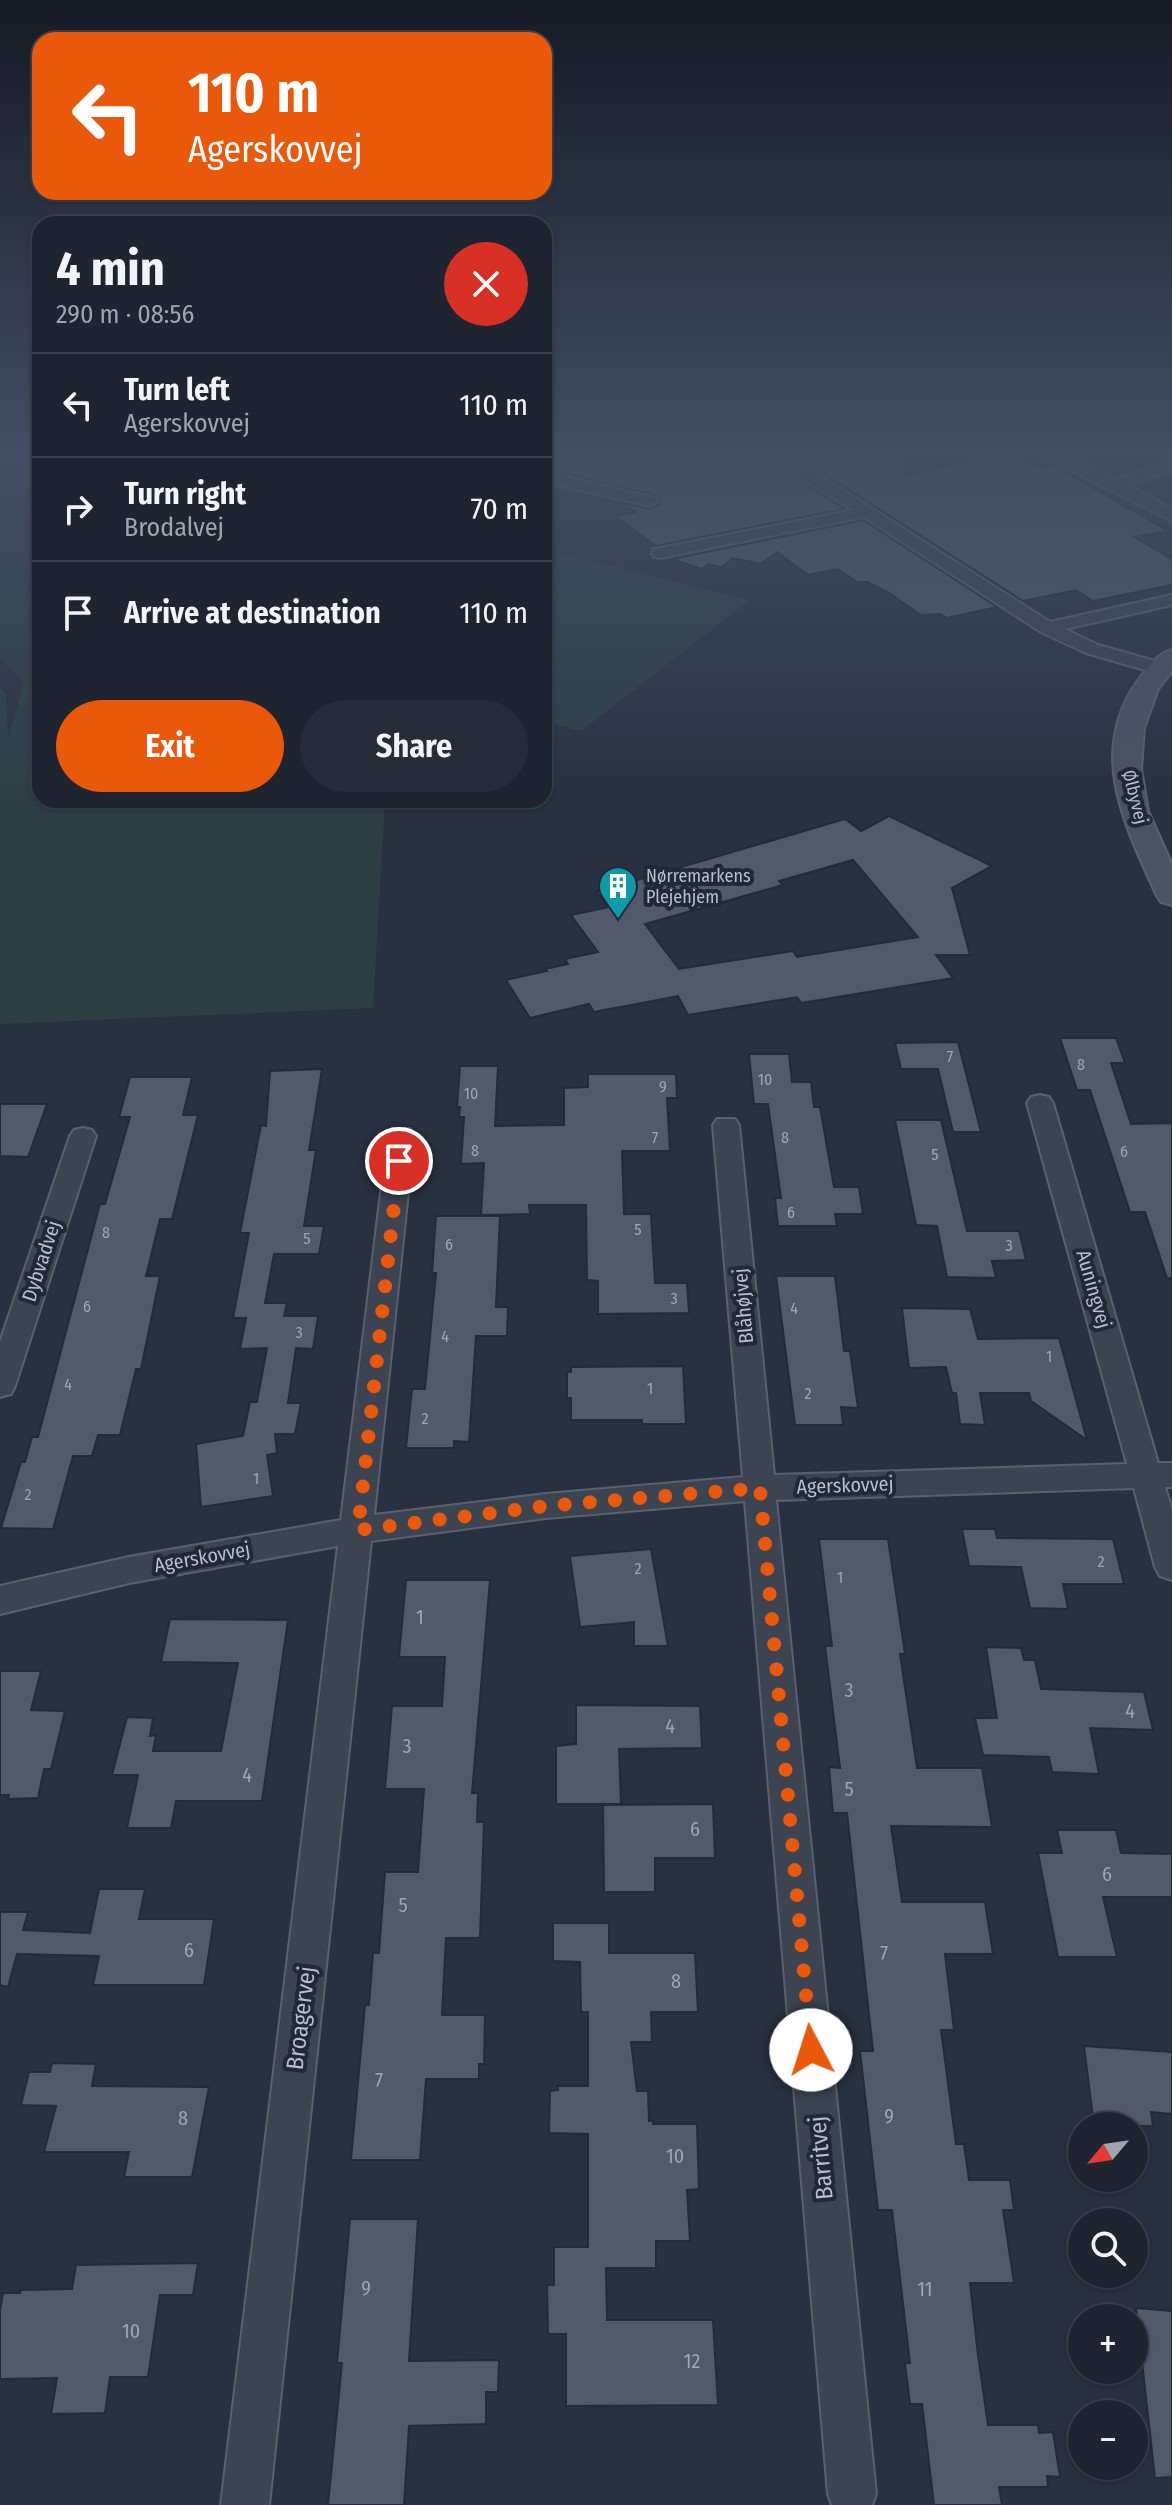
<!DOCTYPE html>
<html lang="en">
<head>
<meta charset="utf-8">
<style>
  :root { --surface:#1e2531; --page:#262d39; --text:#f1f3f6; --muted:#a1a5ab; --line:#3c424d; --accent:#ea580c }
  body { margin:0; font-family:"Fira Sans Condensed",sans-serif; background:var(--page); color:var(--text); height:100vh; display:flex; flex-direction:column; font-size:30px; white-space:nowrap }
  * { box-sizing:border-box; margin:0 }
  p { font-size:26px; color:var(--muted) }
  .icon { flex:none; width:44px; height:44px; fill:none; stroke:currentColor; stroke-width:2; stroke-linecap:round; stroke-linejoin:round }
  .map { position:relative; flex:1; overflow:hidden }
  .drawer { position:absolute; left:32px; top:216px; width:520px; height:592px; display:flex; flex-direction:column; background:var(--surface); border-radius:24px; box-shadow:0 2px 6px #0004,0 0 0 2px var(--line) }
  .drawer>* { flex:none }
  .hud { position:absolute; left:32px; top:32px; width:520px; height:168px; border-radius:24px; box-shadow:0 2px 6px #0004,0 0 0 2px var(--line); background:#ea580c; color:#fff; overflow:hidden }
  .needle { width:52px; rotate:241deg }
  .fabs { position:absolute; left:1068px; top:2112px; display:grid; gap:16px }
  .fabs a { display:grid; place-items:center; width:80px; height:80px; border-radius:50%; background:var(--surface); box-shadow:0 2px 6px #0004,0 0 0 2px var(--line); font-size:40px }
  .pin { position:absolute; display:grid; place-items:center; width:68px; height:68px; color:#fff; margin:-34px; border:4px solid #fff; border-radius:50%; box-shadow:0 2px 8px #0007 }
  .me { position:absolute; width:88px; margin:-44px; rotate:355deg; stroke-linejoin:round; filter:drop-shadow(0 0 6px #0008) }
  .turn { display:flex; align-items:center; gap:28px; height:168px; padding:0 24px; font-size:36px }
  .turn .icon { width:104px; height:104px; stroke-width:2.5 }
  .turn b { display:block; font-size:56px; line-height:68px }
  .round { display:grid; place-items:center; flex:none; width:84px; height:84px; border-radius:42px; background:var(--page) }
  .head { display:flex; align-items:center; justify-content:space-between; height:136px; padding:0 24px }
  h1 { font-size:48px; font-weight:700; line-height:60px }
  .action { display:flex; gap:16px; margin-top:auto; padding:16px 24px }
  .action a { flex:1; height:92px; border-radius:48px; background:var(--accent); color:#fff; font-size:32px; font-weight:700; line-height:92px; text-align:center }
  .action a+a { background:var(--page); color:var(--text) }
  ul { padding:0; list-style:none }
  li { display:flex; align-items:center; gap:24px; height:104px; padding:0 24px; border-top:2px solid var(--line) }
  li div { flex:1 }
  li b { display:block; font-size:30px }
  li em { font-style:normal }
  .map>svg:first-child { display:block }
</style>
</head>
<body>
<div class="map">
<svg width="1172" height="2505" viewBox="0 0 1172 2505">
  <rect width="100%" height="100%" fill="#283141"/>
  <!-- green -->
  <g fill="#2b3f43">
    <polygon points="0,453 40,453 40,800 385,800 373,1008 0,1024 0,688 6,695 8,740 24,682 0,658"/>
    <polygon points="566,555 750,600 581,731 544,721 544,570"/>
  </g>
  <!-- building -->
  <g fill="#52596b" stroke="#232a38" stroke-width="2" fill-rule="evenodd">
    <polygon points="544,453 755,453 845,509 656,546 616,516 636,512 619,502 649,509 660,504 658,496 574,476 544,459"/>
    <polygon points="784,453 902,453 905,476 1000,453 1008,453 1044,469 1055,466 1168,531 1134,537 1172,559 1172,585 1093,601 1076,590 1023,601 826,475"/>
    <polygon points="863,520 997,607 947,618 941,614 921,615 891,594 868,582 857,582 838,569 808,575 777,552 761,564 733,558 721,567 708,564 702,569 672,559"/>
    <path d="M889,816l103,50 -40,22 18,67h-34l17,23 -152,25 -4,-6 -109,18 -10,-19 -84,16 -5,-8 -59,14 -24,-38 41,-9 -2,-2 23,-5 -3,-5 33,-7 -27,-37 39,-8 -14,-15 249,-73 16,12zM853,860l65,77 -121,20 -4,-6 -114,18 -34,-45 138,-39 -4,-4z"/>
    <polygon points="1060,1038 1116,1038 1125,1063 1111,1063 1131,1124 1172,1123 1172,1278 1167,1278 1145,1212 1130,1212 1090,1090 1077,1090"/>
    <polygon points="958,1042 981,1132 953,1132 938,1069 901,1069 895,1043"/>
    <polygon points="749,1054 789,1054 792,1082 811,1082 814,1107 820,1107 834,1187 859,1187 863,1214 835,1214 837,1226 778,1226 775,1198 781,1198 768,1104 754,1104"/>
    <polygon points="460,1066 498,1066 495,1126 564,1125 564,1088 588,1087 588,1074 676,1074 677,1098 667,1098 670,1151 622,1151 624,1214 651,1214 655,1283 687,1283 689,1313 598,1314 598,1281 587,1280 586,1205 529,1205 530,1214 481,1215 484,1163 461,1164 464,1117 459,1117 460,1107 457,1107"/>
    <polygon points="322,1069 309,1150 316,1150 304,1226 324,1226 319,1254 274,1254 265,1303 287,1303 284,1316 318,1316 313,1349 296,1348 288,1403 301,1403 295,1434 275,1434 277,1453 267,1455 273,1496 201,1507 196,1444 243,1436 250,1402 257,1402 267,1348 240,1349 246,1318 233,1318 249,1233 240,1233 261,1125 266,1126 270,1071"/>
    <polygon points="130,1077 192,1077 183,1115 198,1115 172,1219 160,1219 146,1276 160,1276 141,1369 136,1369 120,1435 98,1435 92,1456 73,1456 53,1529 1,1528 21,1462 25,1462 32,1437 38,1437 100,1204 105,1204 130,1117 119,1117"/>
    <polygon points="0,1104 47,1104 28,1157 0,1156"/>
    <polygon points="895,1120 941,1120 967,1231 1019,1231 1026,1260 992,1261 996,1278 947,1277 937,1226 916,1225"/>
    <polygon points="436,1216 500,1216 496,1307 508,1307 507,1336 476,1336 469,1442 454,1441 454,1448 406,1448 412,1389 425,1389 436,1273 432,1273"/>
    <polygon points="776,1276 835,1276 844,1351 850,1351 858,1408 841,1407 843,1425 795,1425"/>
    <polygon points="902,1308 970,1309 978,1339 1059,1338 1087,1440 1031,1401 1029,1393 980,1393 985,1425 960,1424 956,1393 952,1393 946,1367 909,1368"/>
    <polygon points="683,1366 686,1424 642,1424 642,1420 571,1420 571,1398 567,1398 567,1372 571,1372 571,1367"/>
    <polygon points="962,1529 995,1529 997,1538 1113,1539 1124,1584 1063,1584 1068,1609 1030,1608 1021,1567 969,1566"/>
    <polygon points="819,1539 888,1539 905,1654 900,1654 917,1768 982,1768 992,1827 891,1826 902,1902 985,1902 993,1954 945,1954 954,2030 941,2030 956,2144 964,2144 969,2180 1010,2180 1014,2210 1003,2210 1014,2283 970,2283 978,2355 988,2425 1038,2425 1039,2433 1053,2432 1060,2477 1047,2476 1048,2487 999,2487 1002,2505 934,2505 922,2404 910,2404 905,2363 910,2363 892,2210 878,2210 860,2051 873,2051 847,1813 833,1813 829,1767 840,1768 825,1646 832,1646"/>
    <polygon points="651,1549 668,1646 634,1646 634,1622 580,1627 570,1556"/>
    <polygon points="406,1580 490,1580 472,1793 478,1793 477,1822 484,1822 480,1938 446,1938 442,2015 485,2015 484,2064 479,2064 479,2079 426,2079 420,2160 351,2160 365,2005 369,2005 373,1953 379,1953 385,1872 418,1872 424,1789 385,1789 392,1706 442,1706 445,1657 399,1657"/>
    <polygon points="170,1619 288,1620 262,1801 176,1801 171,1828 127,1828 138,1775 112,1775 127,1717 153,1718 150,1736 156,1735 153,1751 221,1751 238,1663 161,1662"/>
    <polygon points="986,1647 1021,1648 1024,1660 1035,1660 1041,1689 1144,1692 1153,1730 1090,1728 1099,1774 1052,1772 1049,1757 983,1755 975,1718 997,1718"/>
    <polygon points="0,1671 41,1671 31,1710 65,1711 51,1769 44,1769 38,1798 8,1799 9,1795 0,1795"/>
    <polygon points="576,1705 700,1706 702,1748 619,1749 621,1804 556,1804 556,1746 576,1744"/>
    <polygon points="713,1804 715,1858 655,1858 655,1892 604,1892 603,1805"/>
    <polygon points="1057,1830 1116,1830 1121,1853 1172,1854 1172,1897 1103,1897 1117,1957 1058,1957 1038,1853 1062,1853"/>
    <polygon points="99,1889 145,1889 139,1919 214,1919 204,1985 93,1985 99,1956 17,1954 8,1987 0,1985 0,1912 28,1912 23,1930 90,1933"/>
    <polygon points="553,1923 609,1923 609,1953 695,1953 698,2012 651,2012 652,2042 631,2042 637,2091 648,2091 649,2121 653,2120 653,2124 697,2124 699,2189 687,2190 690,2241 656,2241 656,2268 606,2268 607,2320 713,2320 718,2405 566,2406 566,2334 548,2334 547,2285 554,2285 554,2247 588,2247 588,2134 549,2133 550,2091 558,2090 558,2086 588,2086 588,2012 581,2012 580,1962 553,1961"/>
    <polygon points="1084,2046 1172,2052 1172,2114 1151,2112 1153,2126 1094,2126"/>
    <polygon points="52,2063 96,2064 92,2086 209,2087 192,2177 124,2177 129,2152 44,2152 56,2106 21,2105 29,2072 50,2072"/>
    <polygon points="350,2219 418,2219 409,2361 499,2360 498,2392 486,2392 486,2424 409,2426 404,2505 328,2505 342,2363 337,2363"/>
    <polygon points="198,2263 193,2295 160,2295 148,2377 110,2377 105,2413 51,2414 57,2378 0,2379 0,2310 3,2293 20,2293 21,2290 72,2289 76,2265"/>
    <polygon points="1136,2308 1172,2311 1172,2477 1155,2478"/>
  </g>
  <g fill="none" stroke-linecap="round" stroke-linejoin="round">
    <defs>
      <g id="street">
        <polygon points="758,453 777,453 824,478 1050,622 1172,595 1172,605 1065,629 1098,645 1166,664 1168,668 1166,672 1159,674 1086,653 1041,632 864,517 660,558 654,557 652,553 654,549 660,548 853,510"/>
        <polygon points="1037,453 1058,453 1116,479 1172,461 1172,471 1128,485 1172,509 1172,521"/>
        <polygon points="544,472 656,498 658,501 650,506 544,482"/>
        <polygon points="1040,1095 1049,1097 1053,1103 1158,1463 1172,1463 1172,1487 1165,1487 1172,1510 1172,1580 1160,1576 1155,1567 1134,1488 776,1500 876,2494 872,2505 832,2505 828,2494 745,1501 546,1518 371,1541 269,2505 221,2505 338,1546 129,1583 0,1614 0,1586 129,1557 341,1520 388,1135 392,1129 410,1129 414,1135 374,1515 546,1494 743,1477 713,1125 717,1119 735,1119 739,1125 774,1475 1127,1464 1027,1103 1031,1097"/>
        <polygon points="83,1128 92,1130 96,1136 15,1386 11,1394 0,1397 0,1342 70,1136 74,1130"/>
      </g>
      <path id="secondary" d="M1172,650v21l-14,18 -14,39 -3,41 7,42 24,54v40l-11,-3 -4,-6c-31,-69 -70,-142 -20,-214 10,-13 19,-28 35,-32z"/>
    </defs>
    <!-- street casing -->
    <use href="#street" stroke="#5a616e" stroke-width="4"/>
    <!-- secondary casing -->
    <use href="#secondary" stroke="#5a616e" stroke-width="4"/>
    <!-- street -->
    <use href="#street" fill="#3c4351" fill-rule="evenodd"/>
    <!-- secondary -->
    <use href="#secondary" fill="#4b5263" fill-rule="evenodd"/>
  </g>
  <!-- sky -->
  <linearGradient id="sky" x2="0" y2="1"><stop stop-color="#161b24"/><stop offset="0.56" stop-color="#424e65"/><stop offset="1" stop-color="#424e65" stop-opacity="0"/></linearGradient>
  <rect width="1172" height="804" fill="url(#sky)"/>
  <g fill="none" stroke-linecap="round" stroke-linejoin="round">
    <!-- route -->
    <polyline stroke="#ea580c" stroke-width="14" stroke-dasharray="0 25.2" points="399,1161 358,1530 546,1506 760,1488 811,2050"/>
  </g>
  <!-- icons -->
  <defs>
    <symbol id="building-pin" viewBox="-11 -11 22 30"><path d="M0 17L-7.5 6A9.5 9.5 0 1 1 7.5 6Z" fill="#0f9aa8" stroke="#212836"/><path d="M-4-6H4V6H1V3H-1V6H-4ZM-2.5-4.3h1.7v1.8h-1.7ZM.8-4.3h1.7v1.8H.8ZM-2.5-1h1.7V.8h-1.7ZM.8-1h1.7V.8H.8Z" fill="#fff"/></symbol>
  </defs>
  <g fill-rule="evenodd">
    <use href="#building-pin" x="596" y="864" width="44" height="60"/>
  </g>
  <g text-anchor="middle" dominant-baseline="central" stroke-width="8" stroke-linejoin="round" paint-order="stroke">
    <!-- number labels -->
    <g font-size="16" fill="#9fa5b3">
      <text x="950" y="1056">7</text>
      <text x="1081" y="1064">8</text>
      <text x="765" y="1079">10</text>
      <text x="663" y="1086">9</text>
      <text x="471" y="1093">10</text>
      <text x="655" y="1137">7</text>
      <text x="785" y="1137">8</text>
      <text x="475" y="1150">8</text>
      <text x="1124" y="1151">6</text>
      <text x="935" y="1154">5</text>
      <text x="791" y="1212">6</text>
      <text x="638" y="1229">5</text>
      <text x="106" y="1232">8</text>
      <text x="307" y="1238">5</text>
      <text x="449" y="1244">6</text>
      <text x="1009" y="1245">3</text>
      <text x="674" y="1298">3</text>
      <text x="87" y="1306">6</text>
      <text x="794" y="1308">4</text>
      <text x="299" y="1332">3</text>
      <text x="445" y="1336">4</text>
      <text x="1049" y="1356">1</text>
      <text x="68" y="1384">4</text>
      <text x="650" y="1388">1</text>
      <text x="808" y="1393">2</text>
      <text x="425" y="1418">2</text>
      <text x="256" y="1478">1</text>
      <text x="28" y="1494">2</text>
      <text x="1101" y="1561">2</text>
      <text x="638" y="1568">2</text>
      <text x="840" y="1577">1</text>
    </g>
    <!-- far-street labels -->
    <g font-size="18" fill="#b9becb" stroke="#212836">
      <text transform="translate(1135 797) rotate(76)">Ølbyvej</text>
    </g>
    <!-- far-poi labels -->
    <g font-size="18" fill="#b9becb" stroke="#212836" text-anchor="start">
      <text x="646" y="876">Nørremarkens<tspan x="646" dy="21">Plejehjem</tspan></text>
    </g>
    <!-- street labels -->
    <g font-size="20" fill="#b9becb" stroke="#212836">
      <text transform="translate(41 1261) rotate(-72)">Dybvadvej</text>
      <text transform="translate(1094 1289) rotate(74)">Auningvej</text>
      <text transform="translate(743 1306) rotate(-95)">Blåhøjvej</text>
      <text transform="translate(845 1485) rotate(-2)">Agerskovvej</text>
      <text transform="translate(202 1557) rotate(-10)">Agerskovvej</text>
    </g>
    <!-- near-number labels -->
    <g font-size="20" fill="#9fa5b3">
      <text x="420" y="1617">1</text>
      <text x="849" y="1690">3</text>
      <text x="1130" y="1711">4</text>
      <text x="670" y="1726">4</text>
      <text x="407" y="1746">3</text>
      <text x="247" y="1775">4</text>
      <text x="849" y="1789">5</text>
      <text x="695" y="1829">6</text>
      <text x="1107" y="1874">6</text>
      <text x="403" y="1905">5</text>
      <text x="189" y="1950">6</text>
      <text x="884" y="1953">7</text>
      <text x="676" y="1981">8</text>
      <text x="379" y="2080">7</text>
      <text x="889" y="2116">9</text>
      <text x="183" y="2118">8</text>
      <text x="675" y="2156">10</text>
      <text x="366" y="2288">9</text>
      <text x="925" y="2289">11</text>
      <text x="131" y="2331">10</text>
      <text x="692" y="2361">12</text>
    </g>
    <!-- near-street labels -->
    <g font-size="24" fill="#b9becb" stroke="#212836">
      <text transform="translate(301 2018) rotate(-83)">Broagervej</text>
      <text transform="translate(821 2158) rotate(-95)">Barritvej</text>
    </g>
  </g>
</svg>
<div class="fabs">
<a><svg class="needle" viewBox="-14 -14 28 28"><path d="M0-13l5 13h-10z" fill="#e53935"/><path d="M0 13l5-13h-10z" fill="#a1a5ab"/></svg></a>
<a><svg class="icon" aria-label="search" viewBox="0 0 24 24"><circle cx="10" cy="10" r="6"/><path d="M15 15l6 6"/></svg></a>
<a>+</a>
<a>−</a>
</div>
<div class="pin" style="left:399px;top:1161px;background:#d93025"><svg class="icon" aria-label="arrive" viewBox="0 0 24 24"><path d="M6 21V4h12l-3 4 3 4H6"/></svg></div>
<svg class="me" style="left:811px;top:2050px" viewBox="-20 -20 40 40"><circle r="19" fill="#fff"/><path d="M0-13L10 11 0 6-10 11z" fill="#ea580c"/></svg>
<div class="hud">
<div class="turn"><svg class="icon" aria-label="left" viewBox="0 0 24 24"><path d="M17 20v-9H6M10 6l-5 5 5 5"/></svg><div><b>110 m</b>Agerskovvej</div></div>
</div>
<section class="drawer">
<div class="head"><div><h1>4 min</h1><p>290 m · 08:56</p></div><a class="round" style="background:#d93025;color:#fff"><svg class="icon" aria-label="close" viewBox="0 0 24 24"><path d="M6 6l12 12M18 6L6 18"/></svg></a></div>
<ul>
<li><svg class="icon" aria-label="left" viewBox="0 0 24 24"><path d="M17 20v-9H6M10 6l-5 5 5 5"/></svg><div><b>Turn left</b><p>Agerskovvej</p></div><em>110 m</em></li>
<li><svg class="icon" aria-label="right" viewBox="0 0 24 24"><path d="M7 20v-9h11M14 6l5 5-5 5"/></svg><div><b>Turn right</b><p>Brodalvej</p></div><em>70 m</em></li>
<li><svg class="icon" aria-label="arrive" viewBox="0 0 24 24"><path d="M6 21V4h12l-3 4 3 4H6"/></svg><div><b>Arrive at destination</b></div><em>110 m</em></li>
</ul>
<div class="action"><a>Exit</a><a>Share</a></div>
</section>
</div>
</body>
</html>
